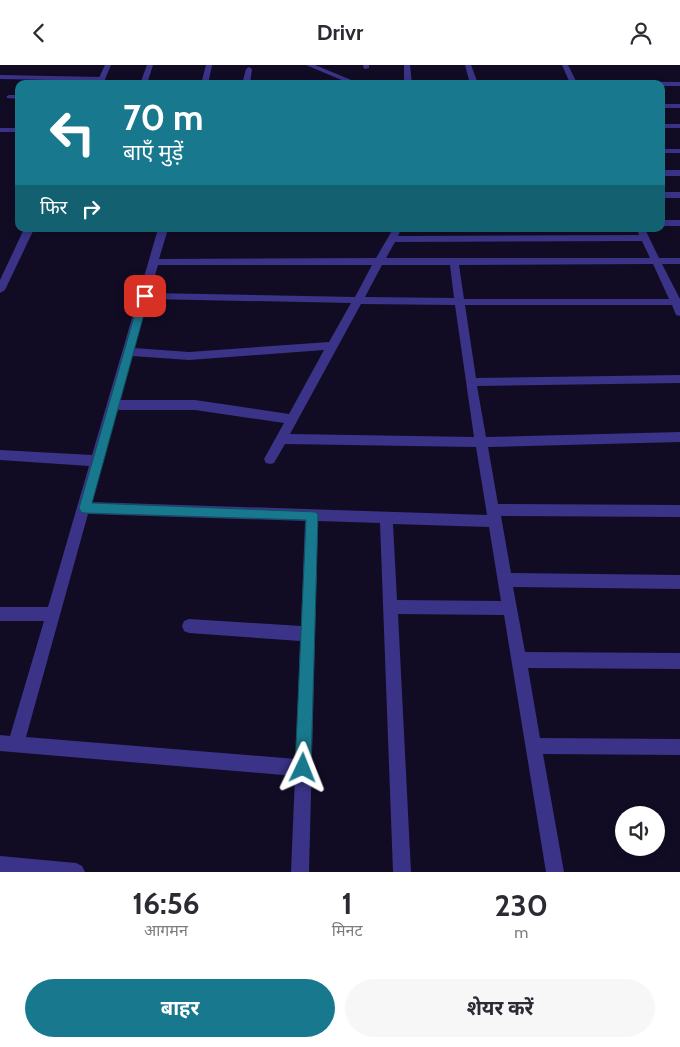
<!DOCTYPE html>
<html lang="hi">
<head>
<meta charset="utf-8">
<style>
  :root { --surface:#fff; --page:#f7f7f7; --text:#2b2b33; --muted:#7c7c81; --accent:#18788d }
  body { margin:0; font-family:Cabin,"Noto Sans Devanagari",sans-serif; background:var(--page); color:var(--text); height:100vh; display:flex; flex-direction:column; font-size:19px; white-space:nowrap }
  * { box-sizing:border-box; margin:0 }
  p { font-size:16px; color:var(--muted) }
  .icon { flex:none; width:28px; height:28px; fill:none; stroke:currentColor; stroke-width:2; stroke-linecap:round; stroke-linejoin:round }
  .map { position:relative; height:807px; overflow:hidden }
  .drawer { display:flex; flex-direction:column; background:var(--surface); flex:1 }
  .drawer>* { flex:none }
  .guide { position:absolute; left:15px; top:15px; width:650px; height:152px; border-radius:10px; box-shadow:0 2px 8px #0003; background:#18788d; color:#fff; overflow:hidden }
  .tools { position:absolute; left:615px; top:741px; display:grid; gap:10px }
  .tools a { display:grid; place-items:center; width:50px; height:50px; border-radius:50%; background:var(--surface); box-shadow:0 2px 8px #0003; font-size:25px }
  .pin { position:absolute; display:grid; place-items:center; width:42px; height:42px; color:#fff; margin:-21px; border-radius:10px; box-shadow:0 2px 8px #0006 }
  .me { position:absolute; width:55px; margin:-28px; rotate:2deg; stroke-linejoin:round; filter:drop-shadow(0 0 4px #0008) }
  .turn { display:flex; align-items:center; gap:18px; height:105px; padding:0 25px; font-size:22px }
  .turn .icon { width:65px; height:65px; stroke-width:2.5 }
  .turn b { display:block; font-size:35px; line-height:42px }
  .then { display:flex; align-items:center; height:48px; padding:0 25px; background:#0003; gap:10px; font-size:19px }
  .eta { display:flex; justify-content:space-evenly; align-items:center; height:85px; text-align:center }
  .eta b { font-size:30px; font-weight:700; line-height:35px }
  .action { display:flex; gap:10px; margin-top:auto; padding:10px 25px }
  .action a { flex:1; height:58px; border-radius:30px; background:var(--accent); color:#fff; font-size:20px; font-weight:700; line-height:58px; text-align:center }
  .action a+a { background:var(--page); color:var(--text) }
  header { display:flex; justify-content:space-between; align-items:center; height:65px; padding:0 25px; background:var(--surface); font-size:22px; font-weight:700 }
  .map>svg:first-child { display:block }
</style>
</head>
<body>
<header><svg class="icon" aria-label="back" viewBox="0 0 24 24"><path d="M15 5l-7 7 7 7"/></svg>Drivr<svg class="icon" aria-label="person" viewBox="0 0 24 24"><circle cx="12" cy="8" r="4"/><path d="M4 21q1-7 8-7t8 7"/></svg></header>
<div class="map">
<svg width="680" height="807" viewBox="0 0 680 807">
  <rect width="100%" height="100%" fill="#110c24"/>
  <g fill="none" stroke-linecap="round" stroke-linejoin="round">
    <!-- service -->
    <g fill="#3a3387" fill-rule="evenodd">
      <polygon points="0,10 102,12 105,14 102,16 0,14"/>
      <polygon points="9,30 19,30 19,34 7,33 7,31"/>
    </g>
    <!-- minor -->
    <g fill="#3a3387" fill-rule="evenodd">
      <polygon points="105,0 111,0 103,19 96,19"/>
      <polygon points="147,0 153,0 147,19 140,19"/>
      <polygon points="206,0 212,0 208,19 201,19"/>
      <polygon points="306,0 315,0 361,19 351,19"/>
      <polygon points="363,0 369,0 369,3 364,4"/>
      <polygon points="404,0 410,0 412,19 404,19"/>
      <polygon points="465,0 471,0 477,16 569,16 562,0 568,0 576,16 680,17 680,21 661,21 661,19 470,19"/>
      <polygon points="249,2 252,4 250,19 242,19 246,4"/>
      <polygon points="284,15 290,15 291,19 283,19"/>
      <rect x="661" y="39" width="19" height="4"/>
      <rect x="661" y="59" width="19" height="4"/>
      <rect x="0" y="63" width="19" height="4"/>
      <rect x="661" y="84" width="19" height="4"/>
      <rect x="661" y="105" width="19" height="6"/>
      <rect x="661" y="127" width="19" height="6"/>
      <rect x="661" y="155" width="19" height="6"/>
      <polygon points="24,164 34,164 5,225 0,228 0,215"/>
      <path d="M158,164h10l-9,30 217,-1 17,-29h8l-3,7 241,-1 -2,-6h8l14,29h21v6h-18l18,35v17l-4,-1 -4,-10h-207l11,73 204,-3v8l-203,3 9,51 194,-5v10l-192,5 10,57 182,1v12l-179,-1 10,57 169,2v14l-167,-2 12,65 155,1v16l-152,-1 12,70 140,1v16l-137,-1 21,118h-18l-42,-257 -106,-1 13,258h-18l-13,-349 -62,-2 -9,351h-18l4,-96 -295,-25v-16l10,1 34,-115h-44v-14h48l41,-141 -89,-6v-10l92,5zM642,176l8,17h-264l9,-16zM653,199l16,35h-205l-5,-34zM158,200h214l-17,32 -205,-4zM382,200h68l4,33 -89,-1zM148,234l203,4 -22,39 -140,10 -55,-4zM361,239l94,1 19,132 -184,-3zM324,285l-35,64 -94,-14h-75l12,-44 57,4zM117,345h78l89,13 -20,36 2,4 4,1 4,-1 11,-19 191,3 11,68 -396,-13zM88,449l217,7 -4,105 -112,-7 -5,2 -2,5 2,5 5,2 111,8 -4,118 -270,-22zM393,459l96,3 12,74 -104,-1z"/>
      <polygon points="0,791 76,798 82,801 85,807 0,807"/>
    </g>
  </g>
  <!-- route -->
  <polygon fill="#18788d" stroke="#104e5c" points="145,228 149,231 92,438 316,447 318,450 311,703 308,708 303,710 298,708 295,703 306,455 85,448 81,447 79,443 140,231"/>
</svg>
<div class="tools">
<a><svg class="icon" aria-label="sound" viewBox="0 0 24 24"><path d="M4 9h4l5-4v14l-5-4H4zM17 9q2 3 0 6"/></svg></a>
</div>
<div class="pin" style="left:145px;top:231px;background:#d93025"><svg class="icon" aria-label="arrive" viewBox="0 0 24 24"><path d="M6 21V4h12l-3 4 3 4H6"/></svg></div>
<svg class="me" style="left:303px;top:703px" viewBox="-20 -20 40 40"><path d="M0-17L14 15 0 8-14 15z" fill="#18788d" stroke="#fff" stroke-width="4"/></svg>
<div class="guide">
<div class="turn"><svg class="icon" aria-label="left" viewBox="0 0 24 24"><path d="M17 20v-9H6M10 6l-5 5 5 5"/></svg><div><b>70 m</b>बाएँ मुड़ें</div></div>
<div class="then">फिर<svg class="icon" aria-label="right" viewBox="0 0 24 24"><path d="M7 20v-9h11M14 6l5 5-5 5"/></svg></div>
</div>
</div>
<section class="drawer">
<div class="eta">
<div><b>16:56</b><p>आगमन</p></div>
<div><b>1</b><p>मिनट</p></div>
<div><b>230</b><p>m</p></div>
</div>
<div class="action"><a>बाहर</a><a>शेयर करें</a></div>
</section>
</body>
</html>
